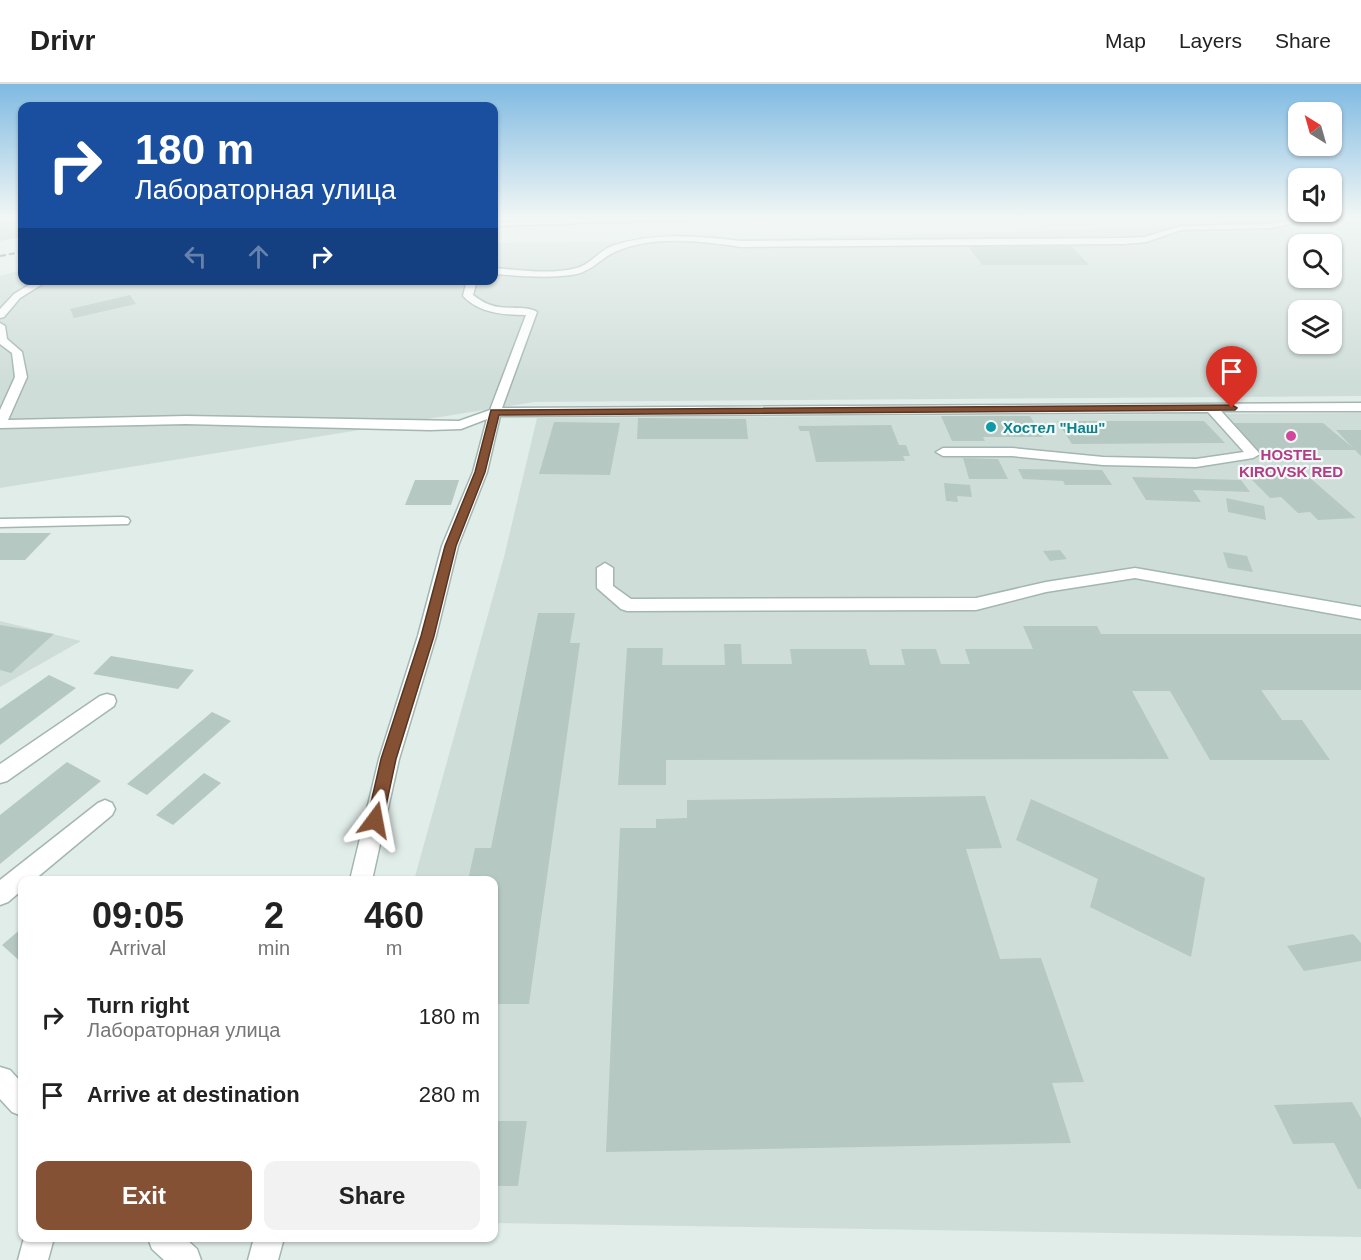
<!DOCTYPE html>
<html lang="en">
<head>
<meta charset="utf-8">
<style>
  :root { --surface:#fff; --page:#f2f2f2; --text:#222; --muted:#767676; --line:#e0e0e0; --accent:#855135 }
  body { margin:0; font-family:Helvetica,sans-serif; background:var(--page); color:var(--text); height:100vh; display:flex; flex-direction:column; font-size:22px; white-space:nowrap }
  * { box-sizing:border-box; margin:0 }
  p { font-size:20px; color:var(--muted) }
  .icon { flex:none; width:33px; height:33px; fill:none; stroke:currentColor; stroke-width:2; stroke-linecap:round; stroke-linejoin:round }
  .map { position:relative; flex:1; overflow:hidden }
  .sheet { position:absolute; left:18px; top:792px; width:480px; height:366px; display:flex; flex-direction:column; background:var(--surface); border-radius:12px; box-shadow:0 2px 4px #0004 }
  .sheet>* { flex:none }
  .top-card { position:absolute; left:18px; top:18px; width:480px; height:183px; border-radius:12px; box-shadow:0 2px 4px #0004; background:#1a4fa0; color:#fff; overflow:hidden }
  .needle { width:39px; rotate:323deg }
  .tools { position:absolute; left:1288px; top:18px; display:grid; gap:12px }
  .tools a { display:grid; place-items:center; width:54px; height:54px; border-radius:12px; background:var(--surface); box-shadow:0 2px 4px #0004; font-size:30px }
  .pin { position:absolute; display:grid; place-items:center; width:51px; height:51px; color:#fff; margin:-62px -26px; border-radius:50% 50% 50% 0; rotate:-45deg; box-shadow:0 0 6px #0007 }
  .pin .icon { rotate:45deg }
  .me { position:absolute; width:66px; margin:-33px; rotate:13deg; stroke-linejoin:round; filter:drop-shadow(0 0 4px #0008) }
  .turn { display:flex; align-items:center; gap:21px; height:126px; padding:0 18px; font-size:27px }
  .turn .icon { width:78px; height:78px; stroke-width:2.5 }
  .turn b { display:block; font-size:42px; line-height:51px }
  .lanes { display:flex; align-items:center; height:57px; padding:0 18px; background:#0003; justify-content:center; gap:30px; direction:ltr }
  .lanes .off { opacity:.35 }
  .eta { display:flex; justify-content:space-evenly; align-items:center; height:102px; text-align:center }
  .eta b { font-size:36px; font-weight:800; line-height:42px }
  .action { display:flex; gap:12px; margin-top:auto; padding:12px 18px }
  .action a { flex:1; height:69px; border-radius:12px; background:var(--accent); color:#fff; font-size:24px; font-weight:800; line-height:69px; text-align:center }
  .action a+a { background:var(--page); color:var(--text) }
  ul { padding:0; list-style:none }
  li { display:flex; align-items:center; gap:18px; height:78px; padding:0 18px }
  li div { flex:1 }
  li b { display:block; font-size:22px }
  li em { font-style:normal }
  header { display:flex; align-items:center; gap:36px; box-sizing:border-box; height:84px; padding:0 30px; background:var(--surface); border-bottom:2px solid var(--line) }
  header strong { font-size:28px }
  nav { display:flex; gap:33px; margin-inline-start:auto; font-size:21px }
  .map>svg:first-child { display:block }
</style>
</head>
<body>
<header>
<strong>Drivr</strong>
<nav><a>Map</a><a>Layers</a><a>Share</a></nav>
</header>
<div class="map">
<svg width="1361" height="1176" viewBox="0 0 1361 1176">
  <rect width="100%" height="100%" fill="#e1ede9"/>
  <!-- built -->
  <g fill="#cfddd8" fill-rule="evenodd">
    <path d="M1361,138v174l-827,6 -534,86v-212l22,-6v10h472v-37l173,-2zM1299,160h33v34h-33zM1299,226h33v34h-33z"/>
    <polygon points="1361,329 1361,1153 494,1139 494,796 414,796 504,473 537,334"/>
    <polygon points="0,537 81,557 0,603"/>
  </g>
  <!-- building -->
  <g fill="#b6c8c2">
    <polygon points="21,135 13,144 22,143 22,153 0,157 0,138"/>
    <polygon points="974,160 985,160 986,162 1071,162 1089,181 982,181 968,162 975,162"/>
    <polygon points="130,211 136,220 74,234 70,225"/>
    <polygon points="941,332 1030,332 1043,353 983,353 985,357 952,357"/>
    <polygon points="638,334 746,335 748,355 637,355"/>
    <polygon points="1057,337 1204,337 1225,359 1072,360"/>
    <polygon points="554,338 620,339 610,391 539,390"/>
    <polygon points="1230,339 1323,339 1353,364 1336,346 1361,346 1361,372 1355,366 1255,366"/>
    <polygon points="891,341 899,361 906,361 910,372 903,372 905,377 816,378 809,347 800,347 798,342"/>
    <polygon points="963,374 998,375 1008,395 969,395"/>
    <polygon points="1018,385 1102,386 1112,401 1065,401 1063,397 1023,395"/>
    <polygon points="1301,386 1356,434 1318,436 1310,428 1298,429 1281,413 1270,414 1252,396 1262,395 1255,388"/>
    <polygon points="1132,393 1241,396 1250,408 1193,406 1201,418 1146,416"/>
    <polygon points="415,396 459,396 451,421 405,421"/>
    <polygon points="944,399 970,401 972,413 957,412 958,418 946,417"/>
    <polygon points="1226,414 1264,422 1266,436 1228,428"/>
    <polygon points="0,449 51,449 25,476 0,476"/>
    <polygon points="1060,466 1067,475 1050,477 1043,467"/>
    <polygon points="1223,468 1247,472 1253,488 1228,484"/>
    <polygon points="538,529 575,529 570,559 580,559 529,920 494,920 494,796 468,796 475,764 491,764"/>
    <polygon points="0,541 54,550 11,589 0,586"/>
    <polygon points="1023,542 1097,542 1101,550 1361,550 1361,606 1261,606 1282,636 1302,636 1330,676 1210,676 1170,607 1132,607 1169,675 666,676 666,701 618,701 627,564 663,564 662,581 725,581 724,560 741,560 742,580 792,580 790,565 866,565 870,581 905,581 901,565 936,565 941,580 970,580 965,565 1033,565"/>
    <polygon points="111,572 194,586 178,605 93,590"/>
    <polygon points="49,591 76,604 0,661 0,625"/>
    <polygon points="212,628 231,637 147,711 127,700"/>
    <polygon points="67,678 101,697 0,780 0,731"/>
    <polygon points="204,689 221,699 173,741 156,731"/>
    <polygon points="985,712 1002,764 966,765 1000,875 1041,874 1084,998 1052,999 1071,1059 606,1068 620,744 656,744 656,735 687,734 687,716"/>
    <polygon points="1031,715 1205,794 1191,873 1090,823 1098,795 1016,756"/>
    <polygon points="22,844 22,879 2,861"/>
    <polygon points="1353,850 1361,859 1361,877 1304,887 1287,862"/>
    <polygon points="1352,1018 1361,1034 1361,1105 1358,1105 1334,1059 1293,1060 1274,1021"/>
    <polygon points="494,1037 527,1037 518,1102 494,1102"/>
  </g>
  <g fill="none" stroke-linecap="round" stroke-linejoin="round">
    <defs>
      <g id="minor">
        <polygon points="637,133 712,133 708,135 494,142 494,138"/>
        <path d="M1305,133h16l-51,11 -89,2 -35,12 -22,2 -383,3c-39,-6 -87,-12 -124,4 -15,6 -24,19 -40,23 -27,5 -56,2 -83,0v-6c26,2 57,7 83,0 14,-4 22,-17 35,-22 41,-14 87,-10 129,-5l383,-3 21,-1 35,-11 90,-2z"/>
        <polygon points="37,196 49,196 20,214 4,233 0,234 0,225 14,210"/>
        <path d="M467,196h10l-4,15c8,6 16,11 26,12 12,2 29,-1 38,5l-35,96 859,-5v8h-140l39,43 -7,4 -57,9 -93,-2 -91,-9h-69l-7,-4 7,-4h69l91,9 93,2 48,-7 -36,-40 -708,4 -13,56 -29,74 -22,90 -37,123 -27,121h-22l29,-121 39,-123 24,-90 31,-74 14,-53 -26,10 -31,1 -244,-6 -186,4v-18l15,-33 -3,-24 -12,-9v-21l5,3 2,13 15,13 5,25 -19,43 178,-4 273,5 31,-11 36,-95c-23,0 -47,-2 -63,-19z"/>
        <polygon points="123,433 128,434 130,437 128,440 0,443 0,435"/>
        <polygon points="605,479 613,484 613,502 631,515 976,514 1046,498 1135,484 1361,523 1361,535 1135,494 1046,508 976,526 627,527 621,525 597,504 597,484"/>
        <polygon points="107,610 114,612 116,617 114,622 7,697 0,699 0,680 100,612"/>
        <polygon points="105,716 112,719 115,725 112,731 34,796 22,796 22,806 8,818 0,821 0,796 98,719"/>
        <polygon points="0,983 10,986 22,999 22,1032 12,1028 0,1015"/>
        <polygon points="24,1154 54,1154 48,1176 18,1176"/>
        <polygon points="148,1154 185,1154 197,1165 201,1176 164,1176 152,1165"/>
        <polygon points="254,1154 284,1154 278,1176 248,1176"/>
      </g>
    </defs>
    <!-- minor casing -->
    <use href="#minor" stroke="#a3b6b1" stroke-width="3"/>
    <!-- minor -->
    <use href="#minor" fill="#fff" fill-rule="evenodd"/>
    <!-- rail -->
    <polyline stroke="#5a7c76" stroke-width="2" stroke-dasharray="6 3" stroke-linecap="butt" points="0,172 22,168"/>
  </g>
  <!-- sky -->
  <linearGradient id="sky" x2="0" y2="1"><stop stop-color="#7fbae2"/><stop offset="0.45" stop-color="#f2f7f5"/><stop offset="1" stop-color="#f2f7f5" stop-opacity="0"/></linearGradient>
  <rect width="1361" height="298" fill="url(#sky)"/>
  <!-- route -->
  <polygon fill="#855135" stroke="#563522" stroke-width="1.5" points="1232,321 1237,324 1235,326 499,331 485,388 456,462 434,552 396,675 383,736 380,741 375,743 369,741 367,736 381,675 421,552 445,462 475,388 491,326"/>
  <!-- markers -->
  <circle fill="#0f9aa8" stroke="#f2f9f6" stroke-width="2" cx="991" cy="343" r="6"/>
  <circle fill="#d1479c" stroke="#f2f9f6" stroke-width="2" cx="1291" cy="352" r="6"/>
  <g text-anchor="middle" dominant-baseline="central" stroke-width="4.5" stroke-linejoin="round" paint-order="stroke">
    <!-- far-culture labels -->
    <g font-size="15" font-weight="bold" fill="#0d838f" stroke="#f2f9f6" text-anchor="start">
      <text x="1003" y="343">Хостел "Наш"</text>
    </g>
    <!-- far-hotel labels -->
    <g font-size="15" font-weight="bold" fill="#b23c85" stroke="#f2f9f6">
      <text x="1291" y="370">HOSTEL<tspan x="1291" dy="17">KIROVSK RED</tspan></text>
    </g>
  </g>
</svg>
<div class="tools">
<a><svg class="needle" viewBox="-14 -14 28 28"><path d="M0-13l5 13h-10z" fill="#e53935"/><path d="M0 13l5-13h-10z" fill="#767676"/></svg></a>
<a><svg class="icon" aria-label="sound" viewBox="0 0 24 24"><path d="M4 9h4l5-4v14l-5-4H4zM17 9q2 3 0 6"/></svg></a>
<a><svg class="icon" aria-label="search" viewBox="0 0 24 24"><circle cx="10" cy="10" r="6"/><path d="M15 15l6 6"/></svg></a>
<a><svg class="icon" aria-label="layers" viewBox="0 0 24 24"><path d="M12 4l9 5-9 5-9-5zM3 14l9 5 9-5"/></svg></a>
</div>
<div class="pin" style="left:1232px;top:324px;background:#d93025"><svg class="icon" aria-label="arrive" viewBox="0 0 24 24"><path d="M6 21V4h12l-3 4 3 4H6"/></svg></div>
<svg class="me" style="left:375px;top:736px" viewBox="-20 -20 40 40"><path d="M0-17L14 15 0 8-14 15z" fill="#855135" stroke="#fff" stroke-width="4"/></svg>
<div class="top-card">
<div class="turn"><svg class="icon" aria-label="right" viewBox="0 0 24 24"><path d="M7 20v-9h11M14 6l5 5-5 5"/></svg><div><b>180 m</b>Лабораторная улица</div></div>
<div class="lanes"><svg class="icon off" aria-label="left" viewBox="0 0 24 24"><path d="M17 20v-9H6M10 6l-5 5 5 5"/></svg><svg class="icon off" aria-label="ahead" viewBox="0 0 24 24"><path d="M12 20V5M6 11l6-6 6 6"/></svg><svg class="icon" aria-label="right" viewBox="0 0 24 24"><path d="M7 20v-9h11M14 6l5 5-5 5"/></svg></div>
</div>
<section class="sheet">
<div class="eta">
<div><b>09:05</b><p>Arrival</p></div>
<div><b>2</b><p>min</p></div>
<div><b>460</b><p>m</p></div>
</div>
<ul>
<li><svg class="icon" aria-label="right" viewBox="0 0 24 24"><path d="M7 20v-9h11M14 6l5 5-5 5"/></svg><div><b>Turn right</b><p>Лабораторная улица</p></div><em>180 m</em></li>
<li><svg class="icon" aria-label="arrive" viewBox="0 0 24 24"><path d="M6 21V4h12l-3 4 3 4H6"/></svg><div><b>Arrive at destination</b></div><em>280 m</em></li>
</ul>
<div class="action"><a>Exit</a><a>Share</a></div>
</section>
</div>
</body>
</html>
